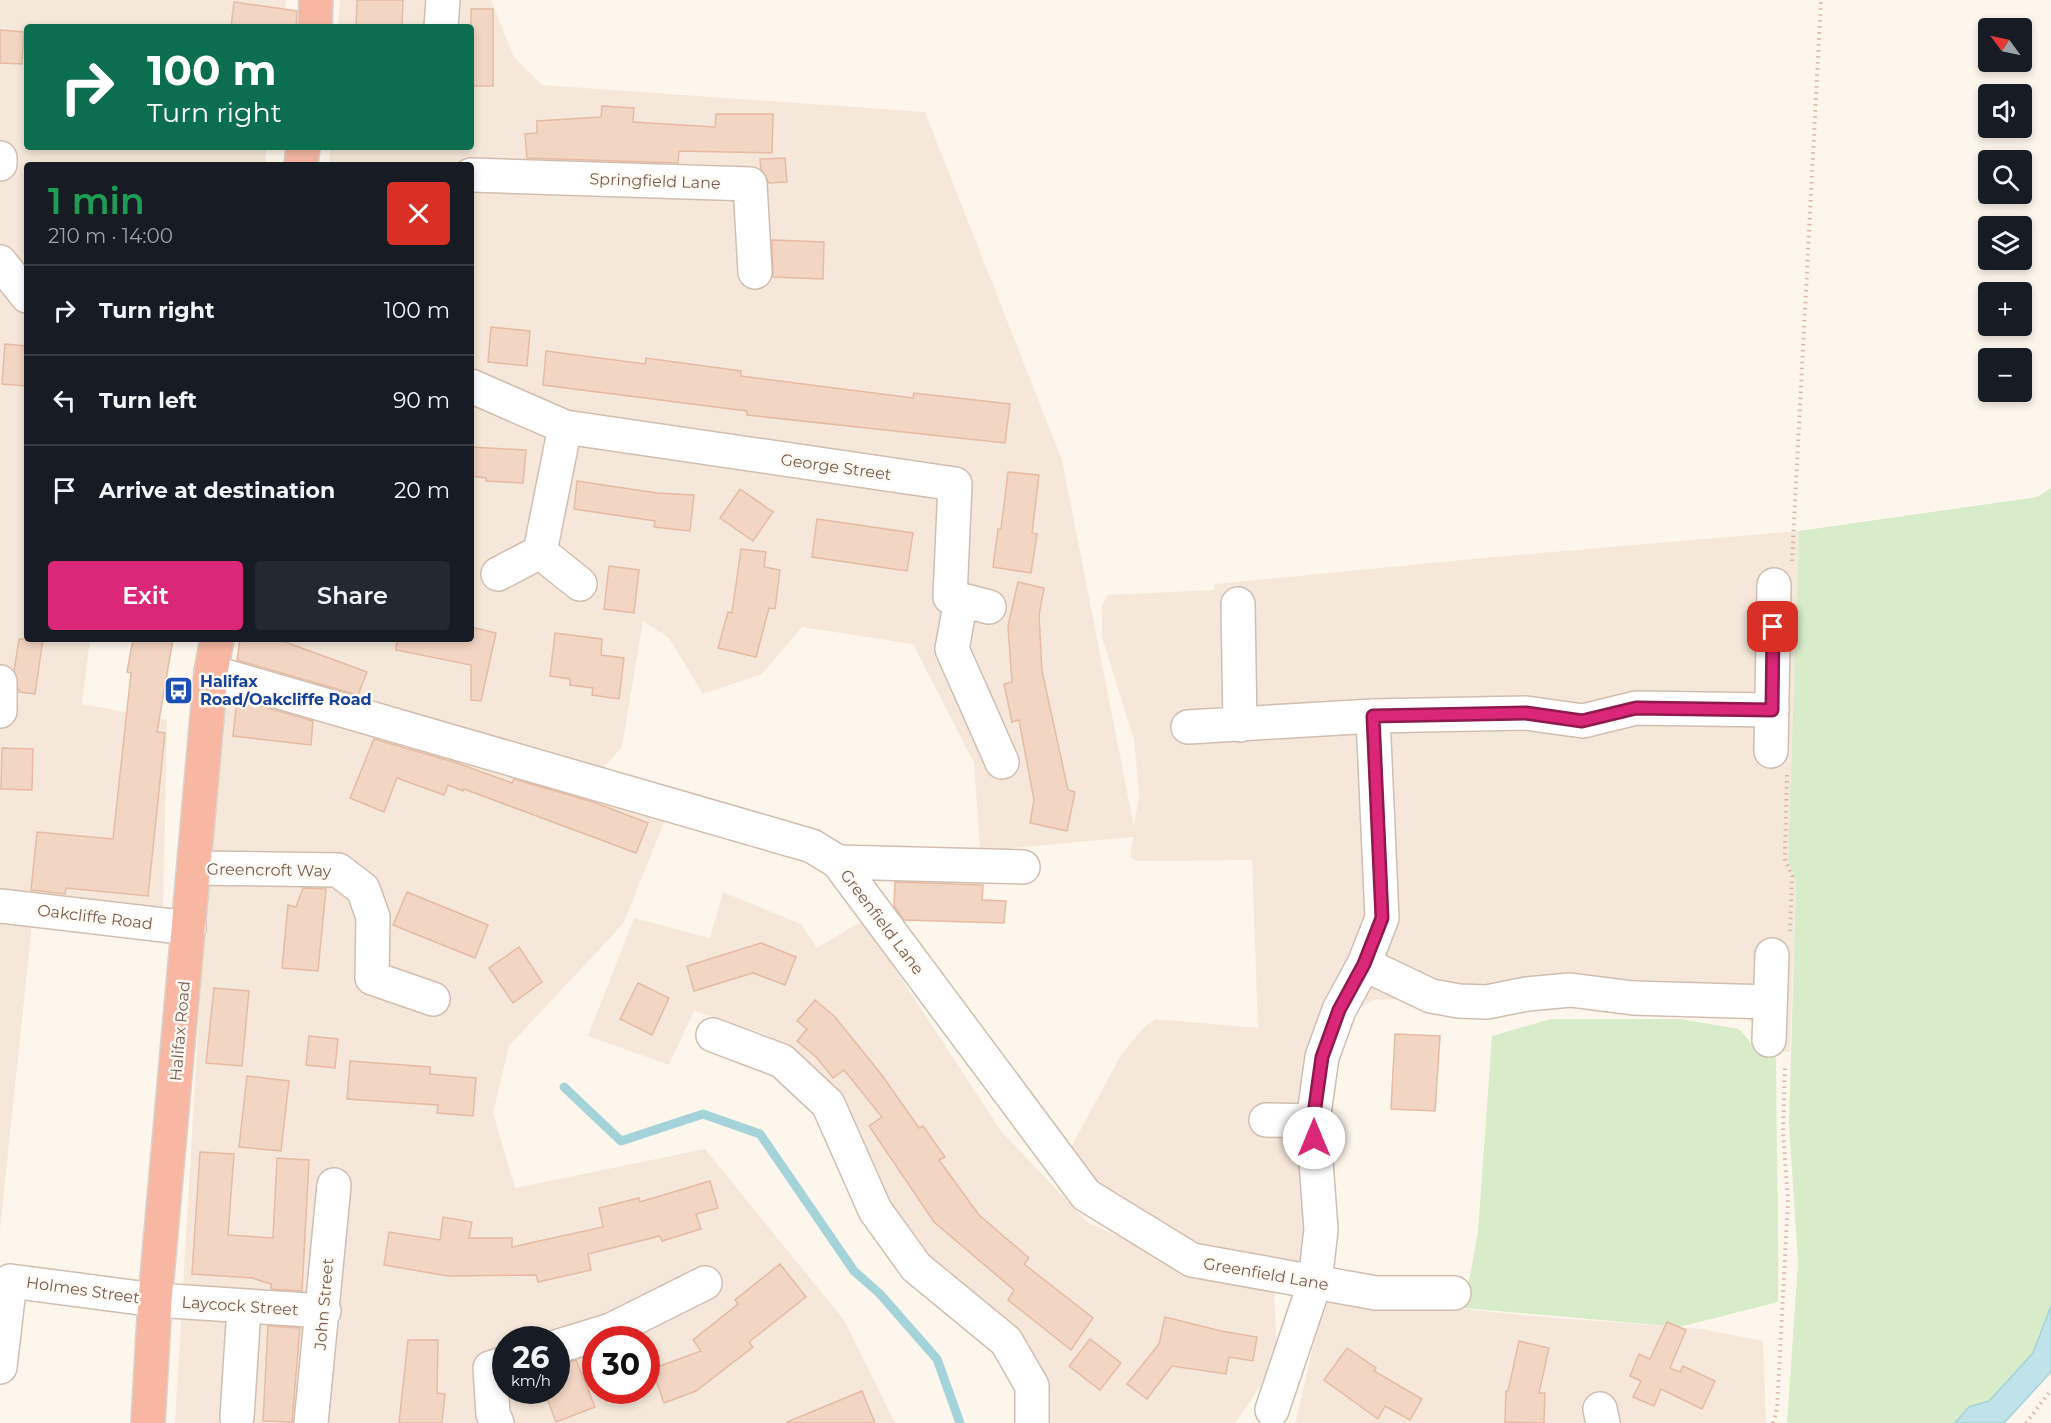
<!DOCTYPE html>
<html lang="en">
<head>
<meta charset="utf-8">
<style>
  :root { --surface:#171b24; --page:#242831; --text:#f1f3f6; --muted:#9ea1a6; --line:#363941; --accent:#db2777 }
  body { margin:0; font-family:Montserrat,sans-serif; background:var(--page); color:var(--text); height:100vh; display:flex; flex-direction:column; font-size:22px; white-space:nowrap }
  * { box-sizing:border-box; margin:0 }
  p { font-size:20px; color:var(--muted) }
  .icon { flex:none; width:33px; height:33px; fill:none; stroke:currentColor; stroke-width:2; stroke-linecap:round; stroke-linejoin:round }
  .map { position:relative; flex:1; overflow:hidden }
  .details { position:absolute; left:24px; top:162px; width:450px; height:480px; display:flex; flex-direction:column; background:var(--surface); border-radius:6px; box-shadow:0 3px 9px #0003 }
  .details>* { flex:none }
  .top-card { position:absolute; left:24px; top:24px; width:450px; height:126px; border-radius:6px; box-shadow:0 3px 9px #0003; background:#0b6e4f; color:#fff; overflow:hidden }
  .needle { width:39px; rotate:303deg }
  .controls { position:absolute; left:1978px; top:18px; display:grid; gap:12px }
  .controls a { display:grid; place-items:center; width:54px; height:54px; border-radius:6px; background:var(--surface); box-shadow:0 3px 9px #0003; font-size:30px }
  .speed { position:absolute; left:492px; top:1326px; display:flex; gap:12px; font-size:30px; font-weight:700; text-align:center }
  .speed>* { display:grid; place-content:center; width:78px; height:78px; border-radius:50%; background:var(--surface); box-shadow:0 3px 9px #0003; line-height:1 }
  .speed small { font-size:15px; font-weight:400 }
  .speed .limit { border:9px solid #d22; background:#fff; color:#111 }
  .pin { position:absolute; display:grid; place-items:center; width:51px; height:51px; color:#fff; margin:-26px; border-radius:12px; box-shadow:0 3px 9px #0006 }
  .me { position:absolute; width:66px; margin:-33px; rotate:0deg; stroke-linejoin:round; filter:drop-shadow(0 0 4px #0008) }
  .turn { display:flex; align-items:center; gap:21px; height:126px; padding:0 24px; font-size:27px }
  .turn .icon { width:78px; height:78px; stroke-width:2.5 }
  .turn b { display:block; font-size:42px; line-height:51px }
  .round { display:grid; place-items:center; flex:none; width:63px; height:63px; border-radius:6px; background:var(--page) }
  .head { display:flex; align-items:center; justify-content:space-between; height:102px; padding:0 24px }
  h1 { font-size:36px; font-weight:600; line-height:45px; color:#1e9e55 }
  .cta { display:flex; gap:12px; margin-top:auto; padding:12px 24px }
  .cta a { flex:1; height:69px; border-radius:6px; background:var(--accent); color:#fff; font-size:24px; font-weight:600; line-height:69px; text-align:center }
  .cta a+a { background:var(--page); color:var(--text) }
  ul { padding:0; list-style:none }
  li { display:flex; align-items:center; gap:18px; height:90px; padding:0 24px; border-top:2px solid var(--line) }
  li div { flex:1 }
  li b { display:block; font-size:22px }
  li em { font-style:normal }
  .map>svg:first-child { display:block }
</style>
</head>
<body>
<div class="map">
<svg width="2051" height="1423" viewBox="0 0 2051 1423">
  <rect width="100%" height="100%" fill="#fdf6ec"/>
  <!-- residential -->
  <g fill="#f5e8da" fill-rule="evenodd">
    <polygon points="0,0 286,0 283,27 27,27 27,147 267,147 265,165 27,165 27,639 90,639 82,704 167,720 163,915 0,889"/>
    <polygon points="340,0 491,0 514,57 542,85 925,112 1062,460 1134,827 1139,795 1134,740 1102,637 1102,606 1108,595 1214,590 1215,584 1483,558 1799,531 1788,860 1796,882 1790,1052 1757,1050 1756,1033 1752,1023 1745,1016 1572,1003 1426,1009 1399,999 1374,1000 1356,1010 1338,1050 1329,1102 1328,1277 1200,1248 1064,1170 1071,1147 1121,1055 1144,1027 1156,1019 1258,1028 1252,860 1137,861 1130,857 1133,837 980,851 974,763 913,644 802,627 762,674 703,694 669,638 643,621 622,747 600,772 268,680 275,639 471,639 471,165 329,165 330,147 471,147 471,27 338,27"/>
    <path d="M218,689l450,124 -45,111 -114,122 -16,67 22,75 190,-39 139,171 51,103h-720zM506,1340h50v50h-50zM596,1340h50v50h-50z"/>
    <polygon points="723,892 801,924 817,948 863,920 1001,1131 1087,1222 1169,1259 1274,1285 1277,1362 1235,1423 1048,1423 1040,1364 994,1312 911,1243 827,1082 765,1034 694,1011 669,1065 588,1036 634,918 710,938"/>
    <polygon points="0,920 32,925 0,1230"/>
    <polygon points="1325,1295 1533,1316 1702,1329 1763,1341 1766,1423 1293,1423 1296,1420"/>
  </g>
  <!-- green -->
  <g fill="#d8ecc9">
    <polygon points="2051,488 2051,1306 2033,1353 1989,1401 1969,1407 1955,1423 1787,1423 1798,1263 1789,1123 1796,882 1788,860 1799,531 2037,497"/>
    <path d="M1551,1019h129l59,10 18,21 19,1c0,84 3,167 2,251l-99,25 -215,-19 14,-76 14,-196z"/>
  </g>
  <!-- water -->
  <polygon fill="#bfe3e8" stroke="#a5d3da" stroke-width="1.5" points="2051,1306 2051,1372 2004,1423 1955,1423 1969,1407 1989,1401 2033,1353"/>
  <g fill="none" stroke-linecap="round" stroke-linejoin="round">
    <!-- stream -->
    <polyline stroke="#a5d3da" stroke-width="9" points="564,1087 621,1141 703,1114 760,1134 854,1271 880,1294 937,1359 960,1423"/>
  </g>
  <!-- building -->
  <g fill="#f3d5c3" stroke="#e6bba3" stroke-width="1.5">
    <polygon points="357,0 403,0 402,27 356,27"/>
    <polygon points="234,2 297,11 296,27 231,27"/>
    <rect x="471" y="9" width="22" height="77"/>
    <polygon points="0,30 24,32 22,64 0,63"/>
    <polygon points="602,106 634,108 633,122 715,127 716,114 773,114 772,153 679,151 678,163 527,158 525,134 537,133 537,121 601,117"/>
    <polygon points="785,158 787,182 769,183 761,169 760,159"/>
    <polygon points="772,240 824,242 823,279 773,277"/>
    <polygon points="491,327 530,331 527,366 488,362"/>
    <polygon points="5,344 27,346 25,386 2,384"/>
    <polygon points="546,351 645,364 646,358 741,371 741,376 913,398 914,393 1010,404 1005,443 747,415 747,411 543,385"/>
    <polygon points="471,447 526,450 523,483 486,481 486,478 471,476"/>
    <polygon points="1008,472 1039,475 1032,533 1037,534 1031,573 993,567 998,529 1001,529"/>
    <polygon points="577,481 657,493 694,495 690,531 654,527 655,521 574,509"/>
    <polygon points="740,489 773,512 753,541 720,518"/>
    <polygon points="817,519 913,533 907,571 812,557"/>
    <polygon points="741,549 766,552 764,567 780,570 775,609 769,608 756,657 718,648 728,612 732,613"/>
    <polygon points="609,566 639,570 634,613 604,609"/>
    <polygon points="1018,582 1044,588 1039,615 1042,671 1068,790 1075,792 1067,831 1030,823 1034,800 1019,720 1012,722 1004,684 1012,682 1008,626"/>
    <polygon points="471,627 496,633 481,701 471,700 471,665 396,650 397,639 471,639"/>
    <polygon points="555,633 602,639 601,655 624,658 619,699 592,695 593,688 570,685 570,679 550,676"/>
    <polygon points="19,639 43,639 35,694 19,692 14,671"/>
    <polygon points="133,639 173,639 157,732 165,733 148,896 66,888 65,894 31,890 37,832 113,839 131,673 127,672"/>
    <polygon points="240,639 277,639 367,672 358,695 237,660"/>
    <polygon points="237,699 313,721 311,745 233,736"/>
    <polygon points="374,739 457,763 512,783 514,779 593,802 648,823 636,853 464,789 463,791 448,785 444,795 397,778 384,812 350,798"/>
    <polygon points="2,748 33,749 32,790 1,789"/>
    <polygon points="895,882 983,885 982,900 1006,901 1004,923 904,920 894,906"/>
    <polygon points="303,888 326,889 318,971 282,968 288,905 296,907"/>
    <polygon points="407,892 488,925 475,958 393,925"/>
    <polygon points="761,943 796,957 785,985 753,973 694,991 687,966"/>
    <polygon points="519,947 542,982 513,1003 489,968"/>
    <polygon points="638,983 669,998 652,1035 620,1019"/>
    <polygon points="214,988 249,991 242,1066 206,1063"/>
    <polygon points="815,1000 835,1017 881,1074 919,1128 923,1126 945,1157 939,1160 979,1215 1029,1258 1024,1264 1093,1318 1071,1350 1008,1300 1014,1290 934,1222 869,1126 882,1117 844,1070 833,1078 817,1058 797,1041 807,1029 797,1021"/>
    <polygon points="1395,1034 1440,1036 1435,1111 1391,1109"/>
    <polygon points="309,1036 338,1039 335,1068 306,1065"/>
    <polygon points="350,1061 430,1067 430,1074 476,1078 473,1116 437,1113 438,1105 347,1099"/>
    <polygon points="247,1076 289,1081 281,1151 239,1147"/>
    <polygon points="200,1152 234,1154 228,1235 273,1238 277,1158 309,1160 302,1291 271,1289 271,1284 252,1278 192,1274"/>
    <polygon points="710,1181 718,1208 696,1214 701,1229 662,1241 660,1236 588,1254 591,1270 538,1282 536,1275 448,1276 384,1265 389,1232 440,1240 443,1217 472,1222 469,1238 512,1238 512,1247 603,1227 599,1208 639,1198 640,1202"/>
    <polygon points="780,1264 806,1297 749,1342 753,1347 696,1391 664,1403 652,1369 701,1351 693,1340 738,1304 735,1300"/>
    <polygon points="1165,1317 1221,1331 1257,1337 1253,1361 1229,1357 1226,1374 1172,1366 1147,1399 1127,1384 1159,1344"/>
    <polygon points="1667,1322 1686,1330 1670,1368 1680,1372 1683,1366 1715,1381 1702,1409 1661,1389 1654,1406 1633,1397 1641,1381 1630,1376 1639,1354 1650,1359"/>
    <polygon points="268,1326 300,1328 292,1422 263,1421"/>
    <polygon points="1090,1339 1121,1363 1100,1390 1069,1366"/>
    <polygon points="408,1340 438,1340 437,1393 445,1394 442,1423 399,1423"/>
    <polygon points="1519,1341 1549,1348 1539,1393 1545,1393 1544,1423 1505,1422 1506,1391 1508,1391"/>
    <polygon points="1347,1348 1376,1368 1374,1371 1422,1399 1410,1420 1385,1406 1378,1419 1324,1380"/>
    <polygon points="576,1360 595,1407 556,1422 544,1390 556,1390 556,1367"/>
    <polygon points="862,1391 875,1423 787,1423 787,1422"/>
  </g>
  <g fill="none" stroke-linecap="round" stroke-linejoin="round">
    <defs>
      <g id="minor">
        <polyline points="441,27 443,0"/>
        <polyline points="0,164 0,158"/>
        <polyline points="471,175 750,184 755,272"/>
        <polyline points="0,262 27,296"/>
        <polyline points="471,386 565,427 955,484 950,597 989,607"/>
        <polyline points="540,552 580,584"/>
        <polyline points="498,574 540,552 565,427"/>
        <polyline points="961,600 952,649 1002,762"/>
        <polyline points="1238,604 1240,725"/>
        <polyline points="211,672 812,846 838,862 1086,1195 1192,1260 1376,1293 1454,1293"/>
        <polyline points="0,682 0,711"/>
        <polyline points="1188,727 1373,716"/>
        <polyline points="1771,751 1774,585"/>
        <polyline points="838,862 1023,867"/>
        <polyline points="194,868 338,870 363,889 373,917 372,978 433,999"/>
        <polyline points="0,906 189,928"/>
        <polyline points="1364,964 1431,996 1459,1001 1487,1002 1527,994 1570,990 1633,998 1770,1002"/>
        <polyline points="713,1035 782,1061 828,1104 875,1210 916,1267 1006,1341 1032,1386 1032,1423"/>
        <polyline points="1769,1040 1772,955"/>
        <polyline points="1266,1120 1313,1121"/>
        <polyline points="556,1347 611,1330 705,1283"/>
        <polyline points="0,1367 10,1281 155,1300 324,1311"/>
        <polyline points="1600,1409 1603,1423"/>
        <polyline points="1272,1410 1315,1282 1321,1230 1313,1121 1322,1057 1339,1010 1364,964 1382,918 1373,716 1526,713 1583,721 1636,708 1772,710"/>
        <polyline points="237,1417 244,1308"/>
        <polyline points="311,1423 334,1185"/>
        <polyline points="497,1423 493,1414 490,1368 506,1363"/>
      </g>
      <g id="highway">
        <polyline points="315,27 316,0"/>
        <polyline points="301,165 303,147"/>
        <polyline points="148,1423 155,1300 211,672 217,639"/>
      </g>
    </defs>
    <!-- minor casing -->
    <use href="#minor" stroke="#d1beb0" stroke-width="36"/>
    <!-- highway casing -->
    <use href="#highway" stroke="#dad1cd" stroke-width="36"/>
    <!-- path -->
    <g stroke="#d9b8a5" stroke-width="4" stroke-dasharray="1.5 4.5" stroke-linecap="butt">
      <polyline points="1792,561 1821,0"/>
      <polyline points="1787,775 1785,859 1792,876 1790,931"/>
      <polyline points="1773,1423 1777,1409 1788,1200 1783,1132 1785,1065"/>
      <polyline points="2026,1423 2051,1390"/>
    </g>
    <!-- minor -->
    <use href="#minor" stroke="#fff" stroke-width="33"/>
    <!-- highway -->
    <use href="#highway" stroke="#f7b7a3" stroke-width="33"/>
  </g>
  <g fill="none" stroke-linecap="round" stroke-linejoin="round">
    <defs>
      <polyline id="route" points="1314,1138 1313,1121 1322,1057 1339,1010 1364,964 1382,918 1373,716 1526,713 1582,721 1636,708 1772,710 1773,627"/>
    </defs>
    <!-- route casing -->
    <use href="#route" stroke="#8e194d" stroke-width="15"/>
    <!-- route -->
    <use href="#route" stroke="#db2777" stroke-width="10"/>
  </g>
  <!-- icons -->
  <defs>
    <symbol id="bus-square" viewBox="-11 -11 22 22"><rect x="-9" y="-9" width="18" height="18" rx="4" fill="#1a4fb4" stroke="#fffaf3"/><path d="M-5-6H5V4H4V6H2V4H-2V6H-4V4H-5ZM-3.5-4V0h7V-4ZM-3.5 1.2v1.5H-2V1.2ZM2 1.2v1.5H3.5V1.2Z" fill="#fff"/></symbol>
  </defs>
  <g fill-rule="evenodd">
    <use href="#bus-square" x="162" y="674" width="33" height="33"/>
  </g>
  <g text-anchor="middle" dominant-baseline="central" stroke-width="5" stroke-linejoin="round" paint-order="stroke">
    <!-- street labels -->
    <g font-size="16" fill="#7a5c4d" stroke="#fffaf3">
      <text transform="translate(655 181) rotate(2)">Springfield Lane</text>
      <text transform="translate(836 467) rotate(8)">George Street</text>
      <text transform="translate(269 870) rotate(1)">Greencroft Way</text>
      <text transform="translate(95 917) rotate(7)">Oakcliffe Road</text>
      <text transform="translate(882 922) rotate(53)">Greenfield Lane</text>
      <text transform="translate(180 1031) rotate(-85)">Halifax Road</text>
      <text transform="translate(1266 1274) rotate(10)">Greenfield Lane</text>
      <text transform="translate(83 1290) rotate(8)">Holmes Street</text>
      <text transform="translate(324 1304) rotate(-85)">John Street</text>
      <text transform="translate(240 1306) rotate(4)">Laycock Street</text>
    </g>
    <!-- transit labels -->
    <g font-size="16" font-weight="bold" fill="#164399" stroke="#fffaf3" text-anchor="start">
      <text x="200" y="681">Halifax<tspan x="200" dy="18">Road/Oakcliffe Road</tspan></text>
    </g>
  </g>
</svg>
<div class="controls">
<a><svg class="needle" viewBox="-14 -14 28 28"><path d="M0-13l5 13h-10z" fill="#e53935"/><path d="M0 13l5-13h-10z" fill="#9ea1a6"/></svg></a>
<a><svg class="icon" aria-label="sound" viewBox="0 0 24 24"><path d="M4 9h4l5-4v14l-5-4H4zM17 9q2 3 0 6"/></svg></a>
<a><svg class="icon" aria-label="search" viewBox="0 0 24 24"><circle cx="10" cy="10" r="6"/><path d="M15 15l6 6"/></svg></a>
<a><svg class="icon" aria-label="layers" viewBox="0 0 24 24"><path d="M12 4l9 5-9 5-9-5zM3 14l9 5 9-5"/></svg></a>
<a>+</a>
<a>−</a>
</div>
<div class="speed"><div>26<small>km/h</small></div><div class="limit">30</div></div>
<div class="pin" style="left:1773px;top:627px;background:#d93025"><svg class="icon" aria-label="arrive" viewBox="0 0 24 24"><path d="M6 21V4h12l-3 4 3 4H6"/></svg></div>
<svg class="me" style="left:1314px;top:1138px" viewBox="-20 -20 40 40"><circle r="19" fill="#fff"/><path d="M0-13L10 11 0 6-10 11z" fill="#db2777"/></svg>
<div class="top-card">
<div class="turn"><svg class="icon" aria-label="right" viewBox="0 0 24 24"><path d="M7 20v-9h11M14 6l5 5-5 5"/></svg><div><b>100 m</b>Turn right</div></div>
</div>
<section class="details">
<div class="head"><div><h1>1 min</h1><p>210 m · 14:00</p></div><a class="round" style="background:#d93025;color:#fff"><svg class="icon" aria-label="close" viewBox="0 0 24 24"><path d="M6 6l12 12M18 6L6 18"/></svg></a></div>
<ul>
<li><svg class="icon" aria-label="right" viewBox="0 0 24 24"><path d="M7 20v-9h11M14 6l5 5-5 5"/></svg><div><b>Turn right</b></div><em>100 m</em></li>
<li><svg class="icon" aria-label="left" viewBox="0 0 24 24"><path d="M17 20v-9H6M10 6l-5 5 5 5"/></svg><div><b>Turn left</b></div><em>90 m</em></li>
<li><svg class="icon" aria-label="arrive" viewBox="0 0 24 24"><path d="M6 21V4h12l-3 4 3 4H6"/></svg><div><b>Arrive at destination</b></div><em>20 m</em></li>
</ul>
<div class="cta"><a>Exit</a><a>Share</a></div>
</section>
</div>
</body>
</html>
